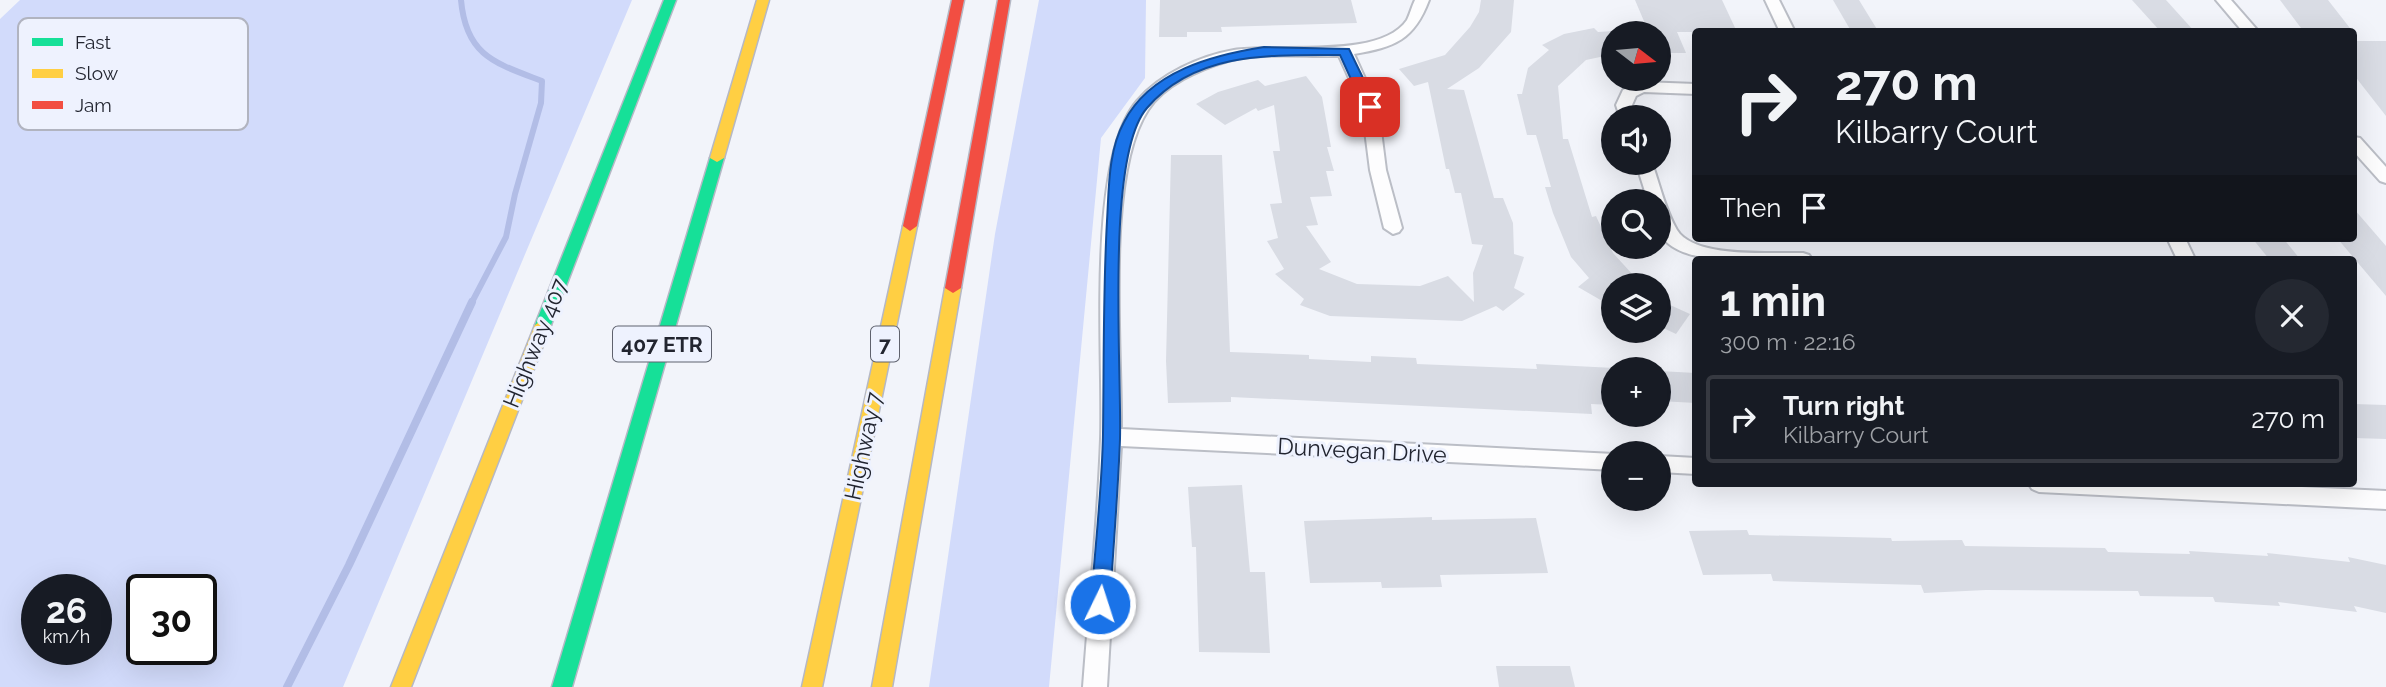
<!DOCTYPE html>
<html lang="en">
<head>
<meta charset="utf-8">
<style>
  :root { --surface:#171b24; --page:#242831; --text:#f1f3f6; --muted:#9ea1a6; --line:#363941 }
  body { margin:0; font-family:Raleway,sans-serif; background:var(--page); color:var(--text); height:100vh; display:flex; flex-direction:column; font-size:26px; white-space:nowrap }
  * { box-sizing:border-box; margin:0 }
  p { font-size:23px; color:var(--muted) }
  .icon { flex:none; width:38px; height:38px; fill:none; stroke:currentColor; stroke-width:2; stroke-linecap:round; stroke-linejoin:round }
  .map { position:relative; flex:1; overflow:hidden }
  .sheet { position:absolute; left:1692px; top:256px; width:665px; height:231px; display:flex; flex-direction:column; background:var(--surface); border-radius:7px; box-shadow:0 7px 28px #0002 }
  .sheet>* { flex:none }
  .banner { position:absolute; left:1692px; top:28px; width:665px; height:214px; border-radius:7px; box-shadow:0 7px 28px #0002; background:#171b24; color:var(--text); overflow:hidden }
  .needle { width:46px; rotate:106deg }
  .controls { position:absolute; left:1601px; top:21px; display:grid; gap:14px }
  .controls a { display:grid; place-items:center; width:70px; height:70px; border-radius:50%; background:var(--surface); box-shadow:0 7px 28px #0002; font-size:35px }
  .speed { position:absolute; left:21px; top:574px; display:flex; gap:14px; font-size:35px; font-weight:700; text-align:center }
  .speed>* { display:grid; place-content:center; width:91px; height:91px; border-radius:50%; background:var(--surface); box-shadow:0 7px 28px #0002; line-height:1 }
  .speed small { font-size:18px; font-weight:400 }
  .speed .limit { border:4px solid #111; border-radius:10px; background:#fff; color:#111 }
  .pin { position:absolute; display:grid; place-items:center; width:60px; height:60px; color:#fff; margin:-30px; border-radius:14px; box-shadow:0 4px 10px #0006 }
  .me { position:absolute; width:77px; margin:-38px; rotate:4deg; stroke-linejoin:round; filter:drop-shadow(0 0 5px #0008) }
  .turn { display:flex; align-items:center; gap:24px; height:147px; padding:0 28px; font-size:32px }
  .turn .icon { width:91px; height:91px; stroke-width:2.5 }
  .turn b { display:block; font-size:49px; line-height:60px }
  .then { display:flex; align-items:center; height:66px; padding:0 28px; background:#0003; gap:14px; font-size:26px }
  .round { display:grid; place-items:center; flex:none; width:74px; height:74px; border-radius:37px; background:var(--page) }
  .head { display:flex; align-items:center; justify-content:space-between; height:119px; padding:0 28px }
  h1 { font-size:42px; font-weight:700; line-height:52px }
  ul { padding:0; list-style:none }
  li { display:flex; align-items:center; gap:21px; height:88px; margin:0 14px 10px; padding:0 14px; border:4px solid var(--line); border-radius:7px }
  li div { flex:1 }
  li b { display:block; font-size:26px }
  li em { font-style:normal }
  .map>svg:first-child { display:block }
</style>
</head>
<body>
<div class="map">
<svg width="2386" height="687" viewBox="0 0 2386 687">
  <rect width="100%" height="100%" fill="#f2f4fa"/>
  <!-- green -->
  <g fill="#d2dbfb" fill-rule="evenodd">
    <path d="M20,0h612l-289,687h-343v-668zM37,590h59v59h-59zM142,590h59v59h-59z"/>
    <polygon points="1039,0 1146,0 1145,78 1101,138 1049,687 929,687 995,234"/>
  </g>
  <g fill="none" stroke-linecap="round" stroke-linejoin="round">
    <!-- stream-far1 -->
    <path stroke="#b2bde6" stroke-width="6" d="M461,0c5,56 34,63 81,81l-1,22 -26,91 -9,43 -35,67"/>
    <!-- stream -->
    <polyline stroke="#b2bde6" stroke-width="8" points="287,687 349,565 472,302"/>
  </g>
  <!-- building -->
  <g fill="#d9dce4">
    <polygon points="1160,0 1351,0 1357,23 1221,27 1222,32 1187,32 1187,37 1159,37"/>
    <polygon points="1481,0 1514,0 1511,32 1479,68 1447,89 1464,90 1494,198 1503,198 1513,223 1514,254 1524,257 1514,288 1525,294 1503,311 1496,306 1462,321 1330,316 1300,305 1304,299 1275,274 1284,269 1267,241 1278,238 1270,204 1282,203 1273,151 1280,151 1274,105 1258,111 1256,108 1225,125 1196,104 1218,92 1258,80 1265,86 1306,76 1322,97 1331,147 1327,147 1334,171 1326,171 1332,196 1310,197 1318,225 1306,226 1331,262 1319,269 1357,284 1420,286 1448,276 1474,302 1473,273 1483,245 1472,244 1461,193 1455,193 1449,169 1446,169 1428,82 1414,86 1399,69 1445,55 1470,27 1479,12"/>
    <polygon points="1635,0 1722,0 1737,32 1677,32 1686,53 1659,53 1659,33 1649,33"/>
    <polygon points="1833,0 1859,0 1878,31 1851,31"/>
    <polygon points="2132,0 2166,0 2194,31 2160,31"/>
    <polygon points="2280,0 2328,0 2353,32 2304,32"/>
    <polygon points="1594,28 1598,32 1614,31 1614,54 1586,60 1558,86 1563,139 1568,139 1592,217 1596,216 1613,253 1634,276 1623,285 1614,285 1614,294 1604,302 1578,287 1589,278 1571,257 1553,213 1545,187 1551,187 1536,135 1527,135 1517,94 1522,94 1528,68 1549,50 1542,45 1564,34"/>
    <polygon points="2354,41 2386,41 2386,116 2354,75"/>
    <polygon points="1171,155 1222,155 1230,352 1309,355 1309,359 1371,362 1371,356 1416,358 1417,364 1537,369 1536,364 1614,368 1614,405 1591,404 1592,414 1231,397 1231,402 1168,403 1166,361"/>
    <polygon points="2354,209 2386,246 2386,296 2337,238 2354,238"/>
    <polygon points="2252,238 2283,238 2300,259 2269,259"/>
    <polygon points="1659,300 1690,314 1676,334 1659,326"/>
    <polygon points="1659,371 1696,373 1696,403 1659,401"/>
    <polygon points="2354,404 2386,405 2386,439 2354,438"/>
    <polygon points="1242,485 1250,572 1265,572 1270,653 1199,652 1196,547 1192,547 1188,487"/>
    <polygon points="1432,517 1432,520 1536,518 1548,573 1440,575 1442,587 1382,588 1381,582 1310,583 1304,521"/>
    <polygon points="1747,530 1749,535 1891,538 1892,541 1962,540 1965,546 2105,548 2108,552 2190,554 2189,551 2268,556 2267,553 2350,562 2348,557 2386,565 2386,613 2354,606 2357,612 2278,602 2280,606 2215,602 2213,597 2140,596 2138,591 1986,590 1924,593 1921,585 1773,581 1771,574 1703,575 1689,531"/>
    <polygon points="1496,666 1570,666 1575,687 1499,687"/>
  </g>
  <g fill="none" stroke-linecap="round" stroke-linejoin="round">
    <defs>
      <g id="street">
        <path d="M1415,0h14c-15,40 -34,47 -75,54l24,53 8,63 16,58 -3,4 -6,2 -9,-6 -14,-58 -8,-63 -23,-51c-35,1 -76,-4 -111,5 -28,8 -64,24 -80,49 -43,66 -26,238 -27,319l493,25v16l-493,-24 -14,241h-24c6,-83 15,-165 18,-248 3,-80 -15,-278 36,-338 23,-27 63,-45 97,-51 43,-7 146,10 173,-30 3,-6 5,-14 8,-20z"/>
        <polygon points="1765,0 1779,0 1795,32 1780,32"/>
        <polygon points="2216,0 2231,0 2259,32 2243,32"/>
        <polygon points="1642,82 1696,84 1696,94 1644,92 1636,96 1632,105 1636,117 1620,117 1616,105 1623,90"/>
        <polygon points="2354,137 2360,138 2386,167 2386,183 2380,181 2354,152"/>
        <path d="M1636,163h16c8,22 13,47 25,67 18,29 95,22 126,23l6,2 3,4c-34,0 -142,13 -153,-30 -2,-8 0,-19 0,-28h-11z"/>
        <polygon points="2167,238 2185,238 2195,259 2177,259"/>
        <polygon points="1659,456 1696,458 1696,474 1659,472"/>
        <polygon points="2028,483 2216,483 2386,491 2386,509 2039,492 2032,489"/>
      </g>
      <g id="fast">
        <polygon points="664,0 676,0 551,325 543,331 538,329 535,325"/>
        <polygon points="717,154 724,158 572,687 552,687 710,158"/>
      </g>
      <g id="slow">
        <polygon points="757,0 769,0 724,158 717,162 710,158"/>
        <polygon points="910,221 917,226 822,687 802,687 903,226"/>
        <polygon points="953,283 961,288 892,687 872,687 945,288"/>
        <polygon points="543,319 551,325 411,687 391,687 535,325"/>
      </g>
      <g id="jam">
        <polygon points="952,0 964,0 917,226 910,231 903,226"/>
        <polygon points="998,0 1010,0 961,288 953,293 945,288"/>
      </g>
    </defs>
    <!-- street casing -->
    <use href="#street" stroke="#bbbec6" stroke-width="4"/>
    <!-- fast casing -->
    <use href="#fast" stroke="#b5b8c5" stroke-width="3"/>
    <!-- slow casing -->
    <use href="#slow" stroke="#b5b8c5" stroke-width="3"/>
    <!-- jam casing -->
    <use href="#jam" stroke="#b5b8c5" stroke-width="3"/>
    <!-- street -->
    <use href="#street" fill="#fdfdfe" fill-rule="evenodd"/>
    <!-- fast -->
    <use href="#fast" fill="#16e098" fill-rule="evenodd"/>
    <!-- slow -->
    <use href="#slow" fill="#ffcf43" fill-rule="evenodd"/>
    <!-- jam -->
    <use href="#jam" fill="#f24e42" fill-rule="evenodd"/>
  </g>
  <!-- route -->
  <path fill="#1a73e8" stroke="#114b97" stroke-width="2" d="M1264,47l85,2 28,58 -2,3h-10l-25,-55c-68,0 -144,-4 -193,53 -42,48 -25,261 -27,331 -2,55 -7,110 -10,165l-3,6 -7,2 -6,-2 -3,-6c4,-57 11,-114 12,-170 1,-71 0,-142 4,-213 2,-32 1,-70 17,-99 26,-51 89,-67 140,-75z"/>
  <g text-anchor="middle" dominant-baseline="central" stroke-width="6" stroke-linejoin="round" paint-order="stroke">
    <!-- shield labels -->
    <g fill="#eef2fe" stroke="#5f626e" stroke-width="2">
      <rect x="613" y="326.5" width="98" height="35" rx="5"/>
      <rect x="871" y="326.5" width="28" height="35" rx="5"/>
    </g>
    <g font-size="21" font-weight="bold" fill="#222530">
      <text x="662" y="344">407 ETR</text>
      <text x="885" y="344">7</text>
    </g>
    <!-- street labels -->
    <g font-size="23" fill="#222530" stroke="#eef2fe">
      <text transform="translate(535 343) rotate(-68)">Highway 407</text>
      <text transform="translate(863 446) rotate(-78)">Highway 7</text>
      <text transform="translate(1362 450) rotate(3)">Dunvegan Drive</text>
    </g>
  </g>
  <!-- legend -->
  <rect x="18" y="18" width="230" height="112" rx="10" fill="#eef2fe" stroke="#b1b4c0" stroke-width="2"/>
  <rect x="32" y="38" width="31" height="8" fill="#16e098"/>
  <rect x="32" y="69" width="31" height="9" fill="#ffcf43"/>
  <rect x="32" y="101" width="31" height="8" fill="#f24e42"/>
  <g font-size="19" fill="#222530">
    <text x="75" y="49">Fast</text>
    <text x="75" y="80">Slow</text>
    <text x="75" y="112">Jam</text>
  </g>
</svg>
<div class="controls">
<a><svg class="needle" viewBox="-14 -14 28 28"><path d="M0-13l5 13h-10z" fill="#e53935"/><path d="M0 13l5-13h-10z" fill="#9ea1a6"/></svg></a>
<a><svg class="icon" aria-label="sound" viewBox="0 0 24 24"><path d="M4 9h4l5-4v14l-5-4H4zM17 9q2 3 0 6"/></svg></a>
<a><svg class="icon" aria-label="search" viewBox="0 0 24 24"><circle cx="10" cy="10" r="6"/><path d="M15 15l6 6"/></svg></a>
<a><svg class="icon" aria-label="layers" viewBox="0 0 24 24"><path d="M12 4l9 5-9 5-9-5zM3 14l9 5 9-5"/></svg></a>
<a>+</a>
<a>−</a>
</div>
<div class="speed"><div>26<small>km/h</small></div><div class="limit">30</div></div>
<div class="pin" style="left:1370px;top:107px;background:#d93025"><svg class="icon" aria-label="arrive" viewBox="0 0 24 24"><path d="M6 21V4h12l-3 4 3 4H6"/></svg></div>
<svg class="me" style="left:1100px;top:604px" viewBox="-20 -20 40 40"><circle r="17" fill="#1a73e8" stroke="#fff" stroke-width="3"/><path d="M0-11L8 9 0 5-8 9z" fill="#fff"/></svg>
<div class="banner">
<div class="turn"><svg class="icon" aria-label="right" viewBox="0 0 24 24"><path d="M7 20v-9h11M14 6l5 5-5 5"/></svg><div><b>270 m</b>Kilbarry Court</div></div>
<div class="then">Then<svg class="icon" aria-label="arrive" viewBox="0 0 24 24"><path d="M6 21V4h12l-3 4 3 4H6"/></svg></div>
</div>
<section class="sheet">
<div class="head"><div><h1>1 min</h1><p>300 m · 22:16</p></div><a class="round"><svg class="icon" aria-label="close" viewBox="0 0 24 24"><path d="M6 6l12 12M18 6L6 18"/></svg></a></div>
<ul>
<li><svg class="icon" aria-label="right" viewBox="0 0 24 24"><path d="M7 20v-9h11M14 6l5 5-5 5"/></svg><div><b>Turn right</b><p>Kilbarry Court</p></div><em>270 m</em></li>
</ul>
</section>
</div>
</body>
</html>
